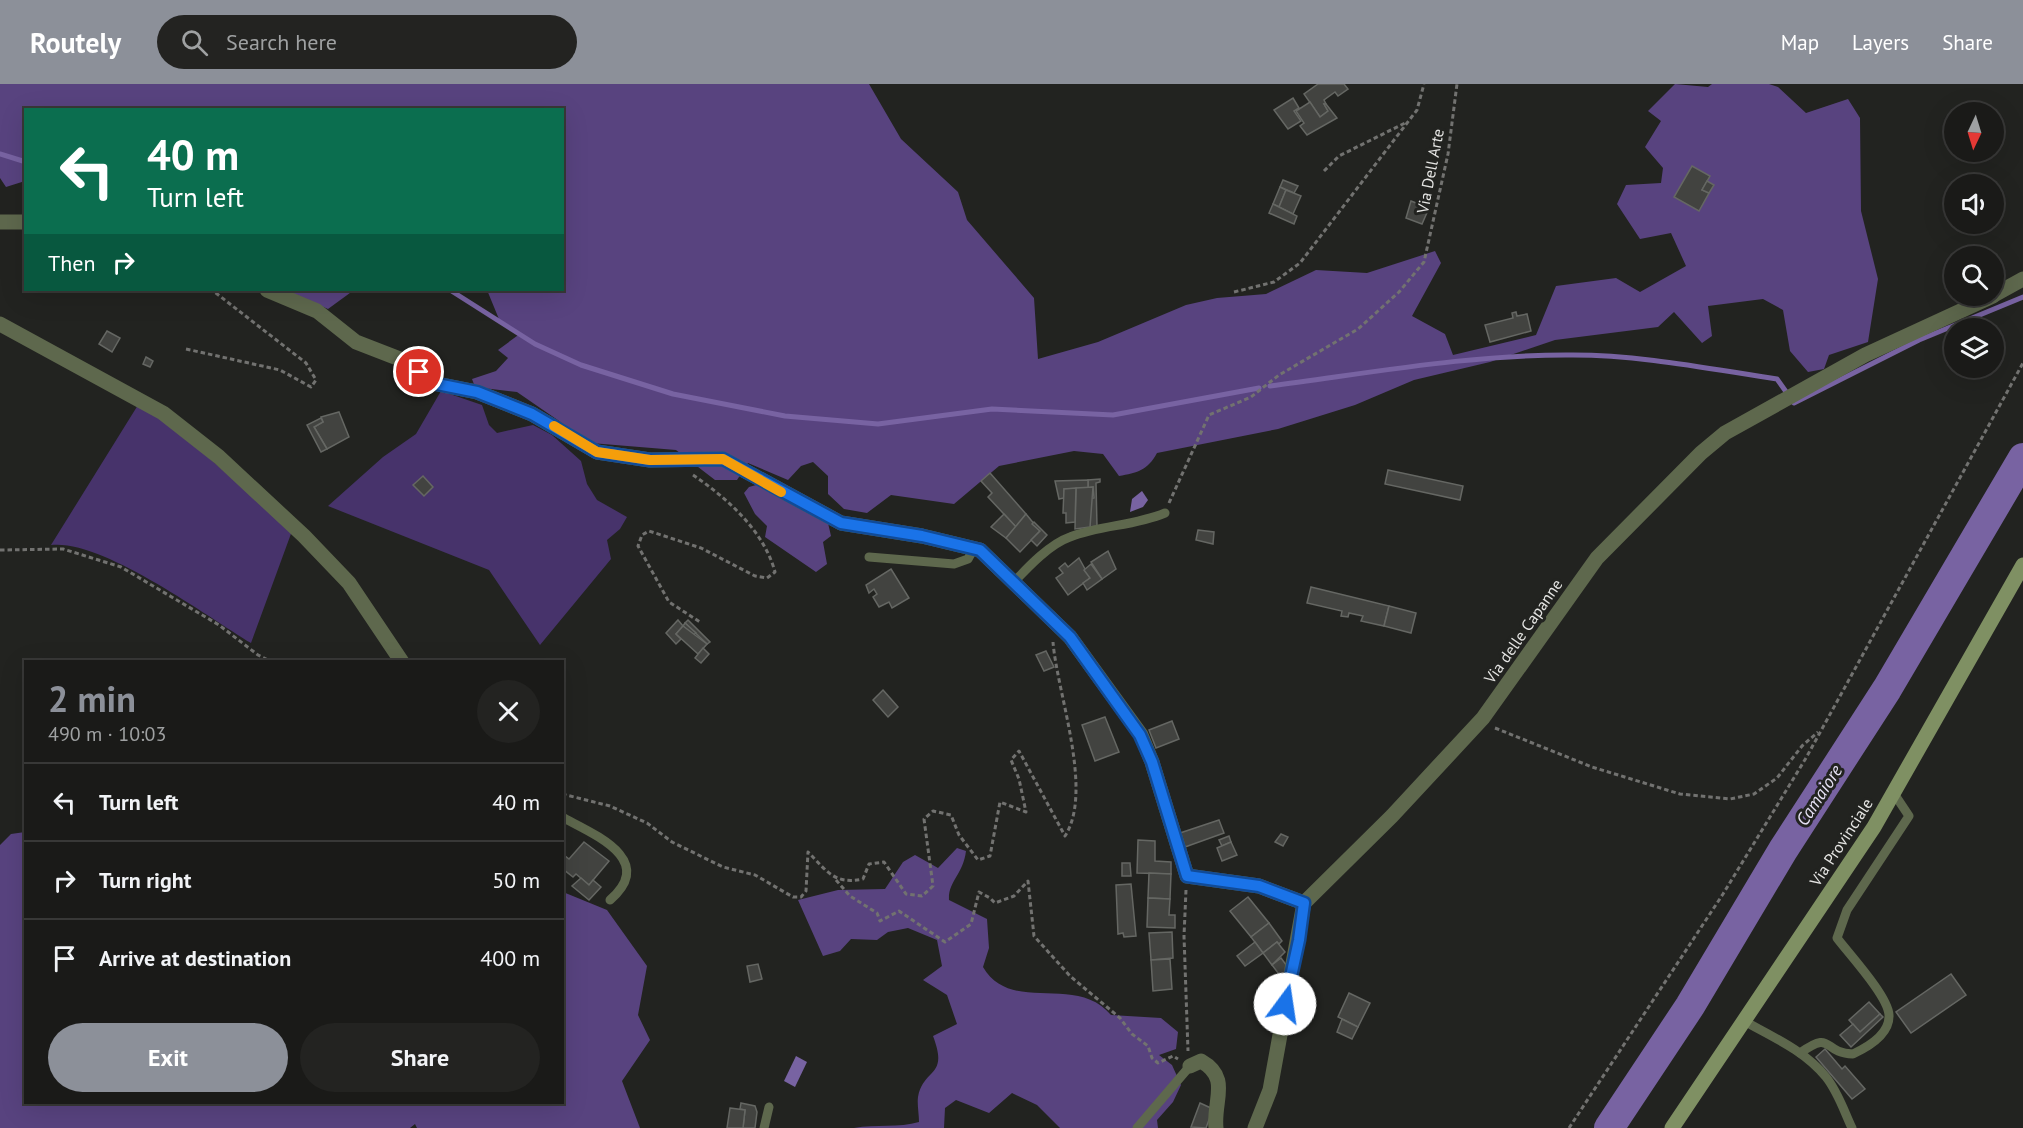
<!DOCTYPE html>
<html lang="en">
<head>
<meta charset="utf-8">
<style>
  :root { --surface:#1a1a18; --page:#232321; --text:#f1f3f6; --muted:#9fa1a2; --line:#383837; --accent:#8c9099 }
  body { margin:0; font-family:"PT Sans",sans-serif; background:var(--page); color:var(--text); height:100vh; display:flex; flex-direction:column; font-size:22px; white-space:nowrap }
  * { box-sizing:border-box; margin:0 }
  p { font-size:20px; color:var(--muted) }
  .icon { flex:none; width:33px; height:33px; fill:none; stroke:currentColor; stroke-width:2; stroke-linecap:round; stroke-linejoin:round }
  .map { position:relative; flex:1; overflow:hidden }
  .panel { position:absolute; left:24px; top:576px; width:540px; height:444px; display:flex; flex-direction:column; background:var(--surface); border-radius:0px; box-shadow:0 6px 24px #0002,0 0 0 2px var(--line) }
  .panel>* { flex:none }
  .top-card { position:absolute; left:24px; top:24px; width:540px; height:183px; border-radius:0px; box-shadow:0 6px 24px #0002,0 0 0 2px var(--line); background:#0b6e4f; color:#fff; overflow:hidden }
  .needle { width:39px; rotate:184deg }
  .tools { position:absolute; left:1944px; top:18px; display:grid; gap:12px }
  .tools a { display:grid; place-items:center; width:60px; height:60px; border-radius:50%; background:var(--surface); box-shadow:0 6px 24px #0002,0 0 0 2px var(--line); font-size:30px }
  .pin { position:absolute; display:grid; place-items:center; width:51px; height:51px; color:#fff; margin:-26px; border:3px solid #fff; border-radius:50%; box-shadow:0 2px 6px #0007 }
  .me { position:absolute; width:66px; margin:-33px; rotate:14deg; stroke-linejoin:round; filter:drop-shadow(0 0 4px #0008) }
  .turn { display:flex; align-items:center; gap:21px; height:126px; padding:0 24px; font-size:27px }
  .turn .icon { width:78px; height:78px; stroke-width:2.5 }
  .turn b { display:block; font-size:42px; line-height:51px }
  .then { display:flex; align-items:center; height:57px; padding:0 24px; background:#0003; gap:12px; font-size:22px }
  .round { display:grid; place-items:center; flex:none; width:63px; height:63px; border-radius:32px; background:var(--page) }
  .headline { display:flex; align-items:center; justify-content:space-between; height:102px; padding:0 24px }
  h1 { font-size:36px; font-weight:600; line-height:45px; color:var(--accent) }
  .action { display:flex; gap:12px; margin-top:auto; padding:12px 24px }
  .action a { flex:1; height:69px; border-radius:36px; background:var(--accent); color:#fff; font-size:24px; font-weight:600; line-height:69px; text-align:center }
  .action a+a { background:var(--page); color:var(--text) }
  ul { padding:0; list-style:none }
  li { display:flex; align-items:center; gap:18px; height:78px; padding:0 24px; border-top:2px solid var(--line) }
  li div { flex:1 }
  li b { display:block; font-size:22px }
  li em { font-style:normal }
  header { display:flex; align-items:center; gap:36px; box-sizing:border-box; height:84px; padding:0 30px; background:var(--accent); color:#fff }
  header strong { font-size:28px }
  nav { display:flex; gap:33px; margin-inline-start:auto; font-size:21px }
  .search { width:420px; height:54px; background:var(--page); display:flex; align-items:center; gap:15px; box-sizing:border-box; padding:0 21px; border-radius:33px; color:var(--muted); font-size:22px }
  .map>svg:first-child { display:block }
</style>
</head>
<body>
<header>
<strong>Routely</strong>
<div class="search"><svg class="icon" aria-label="search" viewBox="0 0 24 24"><circle cx="10" cy="10" r="6"/><path d="M15 15l6 6"/></svg>Search here</div>
<nav><a>Map</a><a>Layers</a><a>Share</a></nav>
</header>
<div class="map">
<svg width="2023" height="1044" viewBox="0 0 2023 1044">
  <rect width="100%" height="100%" fill="#222320"/>
  <!-- green -->
  <g fill="#47336b">
    <polygon points="441,307 482,321 489,341 497,349 533,341 552,351 581,377 587,400 597,416 627,433 620,445 607,456 611,475 540,561 489,486 328,422 383,373 416,350"/>
    <path d="M138,321l30,17 124,109 -41,112c-46,-28 -149,-104 -200,-98z"/>
  </g>
  <!-- forest -->
  <g fill="#58437f">
    <path d="M0,0h869l32,55 57,53 9,28 67,78 4,61 60,-17 88,-37 31,-7 49,-4 50,-24 51,3 68,-22 6,12 -29,53 33,18 8,21 83,-20 20,-49 60,-8 24,14 46,-26 -15,-33 -31,6 -23,-35 9,-19 35,-2 2,-15 -18,-21 16,-26 -13,-10 27,-27 33,3 4,-3h57l9,3 28,26 42,-14 12,19 1,93 17,68 -10,63 -39,13 -5,14 -16,3 -18,-21 -7,-41 -20,-11 -55,7 4,30 -10,7 -28,-31 -16,15 -103,13 -65,22 -76,18 -59,25 -77,24 -121,24c-9,17 -20,20 -38,23l-16,-22 -29,-3 -75,15 -45,38 -63,-9 -24,18 -23,-4 -16,-15v-18l-15,-14 -12,4 -13,14 -40,-17 -11,17h-22l-39,-30 -85,-7 -74,-51 -42,-5 -3,-8 24,-8 12,-13 -10,-8 23,-17 -20,-9 -14,-34h75v-180h-536l-1,71 -19,6 -6,-9z"/>
    <polygon points="285,206 354,206 328,225"/>
    <polygon points="770,397 828,439 831,452 823,458 827,480 816,488 765,453 767,442 755,430 744,409 749,403"/>
    <polygon points="25,748 26,1018 562,1018 563,808 607,826 647,882 638,931 650,956 622,997 640,1044 417,1044 415,1040 410,1044 0,1044 0,761 11,750"/>
    <path d="M957,764l9,3c-3,24 -18,30 -17,49l38,19 2,29 -6,19c28,48 93,6 128,48l50,3 17,14 -2,17 -17,6 13,10 9,20 -8,17 -16,18 1,8h-98l-23,-23 -25,-12 -23,20 -33,-13 -11,8 -1,20h-90c22,-4 45,0 65,-6 0,-8 -2,-18 -1,-25 6,-30 31,-19 15,-61l24,-12 -10,-29 -24,-15 19,-14 -5,-26 -29,-12 -20,4 -11,8 -26,-1 -11,12 -17,5 -25,-56 40,-10 47,-1 18,-27 12,-7 23,13z"/>
  </g>
  <!-- water -->
  <g fill="#7863a2">
    <polygon points="1142,407 1148,416 1143,423 1130,428 1132,415"/>
    <polygon points="796,972 807,978 795,1003 784,997"/>
  </g>
  <g fill="none" stroke-linecap="round" stroke-linejoin="round">
    <!-- stream -->
    <g stroke="#7863a2" stroke-width="5">
      <polyline points="0,70 26,78"/>
      <polyline points="450,206 535,260 581,281 673,310 785,332 878,340 992,325 1113,331 1259,304"/>
      <path d="M1270,302c100,-13 203,-32 303,-31 68,0 137,14 204,24l17,24 125,-63 104,-43"/>
    </g>
    <!-- river -->
    <polyline stroke="#7863a2" stroke-width="30" points="1609,1044 1690,922 1783,766 1887,605 2023,374"/>
  </g>
  <!-- building -->
  <g fill="#424340" stroke="#656763" stroke-width="1.5">
    <polygon points="1318,0 1344,0 1348,5 1338,12 1335,8 1324,16 1326,20 1324,20 1328,27 1320,33 1304,10"/>
    <polygon points="1293,14 1299,24 1294,27 1301,37 1288,45 1274,26"/>
    <polygon points="1310,18 1320,33 1328,27 1324,20 1326,20 1337,34 1307,51 1300,42 1304,39 1296,27"/>
    <polygon points="1692,82 1710,92 1702,106 1709,109 1699,127 1674,113"/>
    <polygon points="1283,96 1298,102 1294,109 1280,103"/>
    <polygon points="1707,97 1714,101 1709,109 1702,106"/>
    <polygon points="1280,103 1286,106 1279,123 1273,120"/>
    <polygon points="1286,106 1301,112 1293,130 1279,123"/>
    <polygon points="1411,117 1429,124 1422,140 1406,134"/>
    <polygon points="1273,120 1297,132 1294,140 1269,129"/>
    <polygon points="1516,228 1517,232 1527,230 1531,247 1490,258 1485,241 1513,234 1512,229"/>
    <polygon points="107,247 120,254 112,268 99,260"/>
    <polygon points="146,273 153,277 150,283 143,280"/>
    <polygon points="339,328 349,353 327,365 314,343 323,338 321,333"/>
    <polygon points="321,334 323,338 314,343 327,365 321,368 307,341"/>
    <polygon points="1388,386 1463,402 1460,416 1385,400"/>
    <polygon points="990,389 1026,430 1017,444 988,413 992,409 981,397"/>
    <polygon points="423,392 433,403 424,412 413,401"/>
    <polygon points="1100,395 1100,398 1096,399 1097,442 1090,443 1090,415 1094,414 1093,403 1088,404 1088,396"/>
    <polygon points="1088,396 1088,404 1064,405 1064,414 1059,415 1055,397"/>
    <polygon points="1093,403 1090,443 1075,445 1076,404"/>
    <polygon points="1076,404 1075,438 1066,439 1066,429 1063,429 1064,405"/>
    <polygon points="1004,430 1017,444 1006,454 991,443"/>
    <polygon points="1026,430 1040,447 1020,468 1006,454"/>
    <polygon points="1034,438 1047,451 1037,462 1031,456 1040,447 1032,440"/>
    <polygon points="1198,446 1214,448 1213,460 1196,456"/>
    <polygon points="1108,467 1116,485 1102,495 1091,478"/>
    <polygon points="1079,474 1090,494 1068,511 1056,494 1063,489 1059,484 1065,479 1068,483"/>
    <polygon points="1091,480 1102,495 1087,506 1083,499 1090,494 1084,486"/>
    <polygon points="891,485 909,514 892,524 889,518 879,523 873,513 877,510 874,505 869,509 866,501"/>
    <polygon points="1311,503 1389,522 1384,542 1361,537 1363,532 1349,529 1348,533 1341,532 1342,527 1307,519"/>
    <polygon points="1389,522 1416,529 1411,549 1384,542"/>
    <polygon points="678,536 683,542 676,550 681,555 676,560 666,549"/>
    <polygon points="688,536 710,558 707,560 685,539"/>
    <polygon points="685,539 696,549 693,551 683,542"/>
    <polygon points="683,542 707,560 698,570 676,550"/>
    <polygon points="703,564 709,570 701,579 695,574"/>
    <polygon points="1046,567 1054,583 1044,587 1036,571"/>
    <polygon points="883,606 898,623 888,633 873,616"/>
    <polygon points="1105,633 1119,668 1095,677 1082,641"/>
    <polygon points="1172,637 1179,655 1156,664 1149,646"/>
    <polygon points="1219,736 1224,749 1185,763 1180,749"/>
    <polygon points="1281,750 1288,753 1283,762 1275,758"/>
    <polygon points="1229,752 1231,758 1222,762 1219,756"/>
    <polygon points="1138,756 1155,757 1155,777 1171,778 1171,790 1137,789"/>
    <polygon points="584,758 609,777 589,801 576,790 573,793 563,785 565,782 562,780 564,771 569,775"/>
    <polygon points="1231,758 1237,771 1222,777 1217,764"/>
    <polygon points="1122,779 1130,779 1131,792 1122,792"/>
    <polygon points="1149,789 1171,790 1170,815 1148,814"/>
    <polygon points="581,794 589,801 593,796 601,803 589,816 572,802"/>
    <polygon points="1131,800 1136,852 1124,853 1123,849 1118,850 1116,801"/>
    <polygon points="1248,813 1269,839 1251,853 1230,827"/>
    <polygon points="1148,814 1170,815 1169,831 1175,831 1175,844 1147,843"/>
    <polygon points="1269,839 1282,857 1279,860 1277,858 1263,869 1251,853"/>
    <polygon points="1172,848 1173,874 1151,876 1149,849"/>
    <polygon points="1255,858 1263,869 1245,882 1237,872"/>
    <polygon points="1277,858 1285,868 1272,881 1263,869"/>
    <polygon points="1281,874 1290,886 1281,893 1272,881"/>
    <polygon points="1170,875 1172,905 1153,907 1151,876"/>
    <polygon points="758,880 762,895 750,898 747,882"/>
    <polygon points="1951,890 1966,911 1911,949 1896,928"/>
    <polygon points="1349,909 1370,919 1358,943 1338,933"/>
    <polygon points="1869,918 1880,930 1860,948 1849,936"/>
    <polygon points="1880,930 1883,933 1851,963 1840,951 1853,940 1860,948"/>
    <polygon points="1342,935 1358,943 1352,955 1337,948"/>
    <polygon points="1825,965 1842,985 1845,982 1865,1005 1852,1015 1816,973"/>
    <polygon points="741,1019 755,1022 757,1028 755,1044 743,1044 745,1026 740,1025"/>
    <polygon points="1200,1019 1213,1025 1206,1044 1191,1043"/>
    <polygon points="730,1024 745,1026 743,1044 727,1044"/>
  </g>
  <g fill="none" stroke-linecap="round" stroke-linejoin="round">
    <!-- path -->
    <g stroke="#727270" stroke-width="3" stroke-dasharray="4.5 3" stroke-linecap="butt">
      <polyline points="1324,87 1339,72 1407,38"/>
      <polyline points="1234,208 1274,198 1300,179 1417,26 1424,0"/>
      <polyline points="186,265 280,286 311,303 316,296 306,279 212,206"/>
      <path d="M693,391c34,23 71,56 82,97l-8,6 -12,-2 -54,-28 -52,-17 -7,4 -4,11 31,56 31,20"/>
      <polyline points="1169,419 1209,331 1251,313 1279,291 1358,245 1399,208 1424,178 1448,70 1457,0"/>
      <polyline points="0,466 63,465 121,483 219,541 258,571 272,578"/>
      <polyline points="1495,644 1592,683 1680,710 1730,715 1754,710 1777,694 1802,662 1818,648"/>
      <path d="M562,710l48,12 37,17 25,19 51,25 32,8 38,22h8l5,-6 2,-39c19,19 26,33 55,27l6,-15 15,-2 22,32 16,2 11,-10 -9,-67 9,-8 18,4 8,20 19,25 12,-4 10,-54 26,10 -7,-33 -8,-19 8,-9 46,85c29,-45 -8,-143 -12,-194"/>
      <polyline points="836,796 850,812 877,829 880,837 899,827 945,858 971,840 979,808 990,814 995,819 1014,812 1028,797 1034,852 1070,892 1120,934 1132,950 1148,962 1152,974 1158,979 1173,972 1178,975"/>
      <polyline points="1186,806 1184,852 1188,967"/>
      <polyline points="1569,1044 1723,810 1806,674 2023,279"/>
    </g>
    <!-- lane -->
    <g stroke="#5e684d" stroke-width="9">
      <polyline points="869,473 954,480 968,475 974,464"/>
      <path d="M1015,497c14,-15 35,-37 55,-44 31,-12 64,-11 95,-24"/>
      <path d="M562,733c31,17 95,42 48,83"/>
      <path d="M1744,937c29,16 61,30 82,56 12,15 18,34 26,51"/>
      <path d="M1800,969c34,-24 21,0 53,1 15,-7 37,-20 36,-39 -1,-19 -40,-61 -52,-77l10,-28 62,-94 -16,-24"/>
      <polyline points="764,1044 769,1023"/>
      <polyline points="1137,1044 1190,982"/>
    </g>
    <!-- street -->
    <g stroke="#5e684d" stroke-width="15">
      <polyline points="0,138 26,138"/>
      <polyline points="267,206 317,227 356,258 405,277 432,299 477,308 532,330 597,368 650,376 723,375 841,439 922,452 980,466 1070,553 1141,651 1152,678 1187,792 1259,802 1304,819"/>
      <polyline points="1994,211 2023,195"/>
      <polyline points="0,240 163,329 219,373 304,452 349,499 402,578"/>
      <path d="M1190,982l11,-5c30,17 12,39 15,67"/>
      <polyline points="1255,1044 1270,1006 1304,819 1392,732 1483,634 1597,474 1701,369 1725,349 1865,271 1993,212"/>
    </g>
    <!-- secondary -->
    <polyline stroke="#7f9063" stroke-width="15" points="1672,1044 1874,743 2023,481"/>
  </g>
  <g fill="none" stroke-linecap="round" stroke-linejoin="round">
    <defs>
      <polyline id="route" points="419,288 432,299 477,308 532,330 597,368 650,376 723,375 841,439 922,452 980,466 1070,553 1140,651 1152,678 1187,792 1259,802 1304,819 1299,856 1285,920"/>
    </defs>
    <!-- route casing -->
    <use href="#route" stroke="#114b97" stroke-width="15"/>
    <!-- route -->
    <use href="#route" stroke="#1a73e8" stroke-width="10"/>
    <!-- slow -->
    <polyline stroke="#f59e0b" stroke-width="10" points="554,342 597,368 650,376 723,375 781,408"/>
  </g>
  <g text-anchor="middle" dominant-baseline="central" stroke-width="6" stroke-linejoin="round" paint-order="stroke">
    <!-- street labels -->
    <g font-size="16" fill="#e5e5e3" stroke="#222320">
      <text transform="translate(1430 87) rotate(-79)">Via Dell Arte</text>
      <text transform="translate(1523 547) rotate(-55)">Via delle Capanne</text>
      <text transform="translate(1841 758) rotate(-57)">Via Provinciale</text>
    </g>
    <!-- water labels -->
    <g font-size="18" font-style="italic" fill="#e6e1f4" stroke="#222320">
      <text transform="translate(1819 711) rotate(-57)">Camaiore</text>
    </g>
  </g>
</svg>
<div class="tools">
<a><svg class="needle" viewBox="-14 -14 28 28"><path d="M0-13l5 13h-10z" fill="#e53935"/><path d="M0 13l5-13h-10z" fill="#9fa1a2"/></svg></a>
<a><svg class="icon" aria-label="sound" viewBox="0 0 24 24"><path d="M4 9h4l5-4v14l-5-4H4zM17 9q2 3 0 6"/></svg></a>
<a><svg class="icon" aria-label="search" viewBox="0 0 24 24"><circle cx="10" cy="10" r="6"/><path d="M15 15l6 6"/></svg></a>
<a><svg class="icon" aria-label="layers" viewBox="0 0 24 24"><path d="M12 4l9 5-9 5-9-5zM3 14l9 5 9-5"/></svg></a>
</div>
<div class="pin" style="left:419px;top:288px;background:#d93025"><svg class="icon" aria-label="arrive" viewBox="0 0 24 24"><path d="M6 21V4h12l-3 4 3 4H6"/></svg></div>
<svg class="me" style="left:1285px;top:920px" viewBox="-20 -20 40 40"><circle r="19" fill="#fff"/><path d="M0-13L10 11 0 6-10 11z" fill="#1a73e8"/></svg>
<div class="top-card">
<div class="turn"><svg class="icon" aria-label="left" viewBox="0 0 24 24"><path d="M17 20v-9H6M10 6l-5 5 5 5"/></svg><div><b>40 m</b>Turn left</div></div>
<div class="then">Then<svg class="icon" aria-label="right" viewBox="0 0 24 24"><path d="M7 20v-9h11M14 6l5 5-5 5"/></svg></div>
</div>
<section class="panel">
<div class="headline"><div><h1>2 min</h1><p>490 m · 10:03</p></div><a class="round"><svg class="icon" aria-label="close" viewBox="0 0 24 24"><path d="M6 6l12 12M18 6L6 18"/></svg></a></div>
<ul>
<li><svg class="icon" aria-label="left" viewBox="0 0 24 24"><path d="M17 20v-9H6M10 6l-5 5 5 5"/></svg><div><b>Turn left</b></div><em>40 m</em></li>
<li><svg class="icon" aria-label="right" viewBox="0 0 24 24"><path d="M7 20v-9h11M14 6l5 5-5 5"/></svg><div><b>Turn right</b></div><em>50 m</em></li>
<li><svg class="icon" aria-label="arrive" viewBox="0 0 24 24"><path d="M6 21V4h12l-3 4 3 4H6"/></svg><div><b>Arrive at destination</b></div><em>400 m</em></li>
</ul>
<div class="action"><a>Exit</a><a>Share</a></div>
</section>
</div>
</body>
</html>
